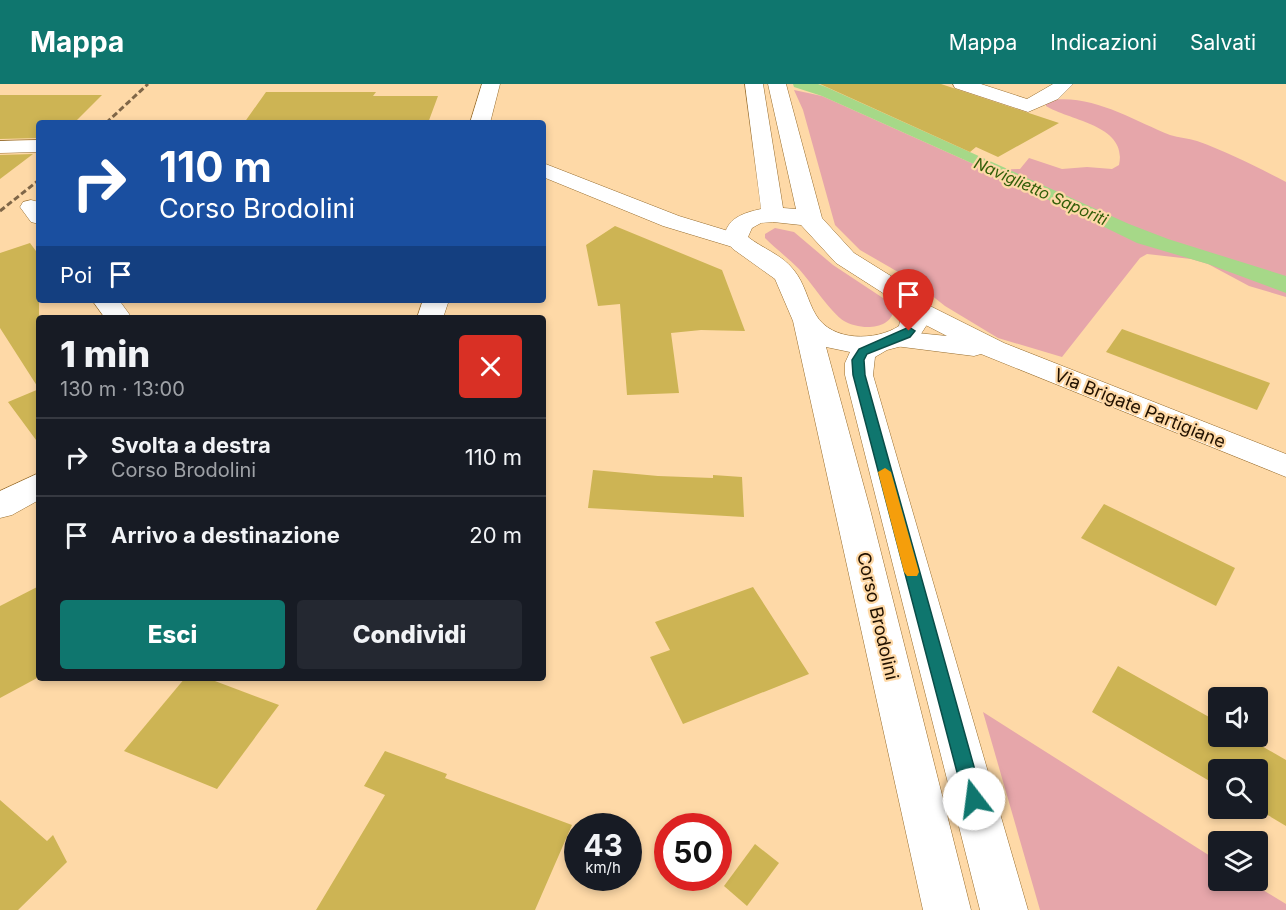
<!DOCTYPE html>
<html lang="it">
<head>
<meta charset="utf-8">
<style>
  :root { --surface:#171b24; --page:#242831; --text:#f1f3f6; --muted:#9ea1a6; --line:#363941; --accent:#0f766e }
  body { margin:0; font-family:Inter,sans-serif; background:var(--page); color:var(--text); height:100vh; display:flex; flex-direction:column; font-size:22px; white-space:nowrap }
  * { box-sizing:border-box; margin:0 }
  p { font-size:20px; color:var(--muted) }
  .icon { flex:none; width:33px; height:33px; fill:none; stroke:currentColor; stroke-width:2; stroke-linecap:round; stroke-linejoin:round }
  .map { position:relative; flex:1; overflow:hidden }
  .sheet { position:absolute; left:36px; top:231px; width:510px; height:366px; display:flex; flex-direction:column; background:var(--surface); border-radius:6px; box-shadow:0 3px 9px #0003 }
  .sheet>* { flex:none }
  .top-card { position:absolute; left:36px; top:36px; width:510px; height:183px; border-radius:6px; box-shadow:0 3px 9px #0003; background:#1a4fa0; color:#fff; overflow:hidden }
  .fabs { position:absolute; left:1208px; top:603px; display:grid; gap:12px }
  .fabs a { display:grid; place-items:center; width:60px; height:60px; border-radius:6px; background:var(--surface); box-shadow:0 3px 9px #0003; font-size:30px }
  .speed { position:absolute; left:564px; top:729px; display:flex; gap:12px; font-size:30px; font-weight:700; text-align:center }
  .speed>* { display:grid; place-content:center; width:78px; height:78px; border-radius:50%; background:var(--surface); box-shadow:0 3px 9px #0003; line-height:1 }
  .speed small { font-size:15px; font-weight:400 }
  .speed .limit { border:9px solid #d22; background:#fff; color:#111 }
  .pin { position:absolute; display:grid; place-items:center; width:51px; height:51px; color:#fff; margin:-62px -26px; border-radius:50% 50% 50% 0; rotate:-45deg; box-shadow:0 0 6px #0007 }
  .pin .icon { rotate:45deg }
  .me { position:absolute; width:66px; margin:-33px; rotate:345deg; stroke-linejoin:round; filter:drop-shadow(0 0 4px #0008) }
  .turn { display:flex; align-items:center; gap:21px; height:126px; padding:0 24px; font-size:27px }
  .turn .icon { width:78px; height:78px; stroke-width:2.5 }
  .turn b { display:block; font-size:42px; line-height:51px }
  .then { display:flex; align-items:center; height:57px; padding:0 24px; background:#0003; gap:12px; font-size:22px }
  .round { display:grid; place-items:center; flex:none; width:63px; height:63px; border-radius:6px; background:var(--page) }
  .headline { display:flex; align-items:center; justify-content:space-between; height:102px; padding:0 24px }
  h1 { font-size:36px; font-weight:800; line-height:45px }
  .action { display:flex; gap:12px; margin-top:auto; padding:12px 24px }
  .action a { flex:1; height:69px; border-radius:6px; background:var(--accent); color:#fff; font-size:24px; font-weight:800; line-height:69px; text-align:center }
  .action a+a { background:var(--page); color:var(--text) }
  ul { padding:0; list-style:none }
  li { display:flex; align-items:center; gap:18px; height:78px; padding:0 24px; border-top:2px solid var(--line) }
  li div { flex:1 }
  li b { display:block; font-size:22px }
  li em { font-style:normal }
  header { display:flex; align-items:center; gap:36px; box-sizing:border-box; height:84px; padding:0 30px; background:var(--accent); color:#fff }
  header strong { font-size:28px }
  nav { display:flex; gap:33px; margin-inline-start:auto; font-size:21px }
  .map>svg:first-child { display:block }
</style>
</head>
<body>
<header>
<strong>Mappa</strong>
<nav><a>Mappa</a><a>Indicazioni</a><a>Salvati</a></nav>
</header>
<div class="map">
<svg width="1286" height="826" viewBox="0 0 1286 826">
  <rect width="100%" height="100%" fill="#fed9a7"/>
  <!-- green -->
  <g fill="#e6a6aa">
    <path d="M794,6l28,6 165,74 33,-1 9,-11 33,11 25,-2 25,2 7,-4c9,-40 -49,-44 -73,-59v-5c44,-9 86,19 124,34 9,3 18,3 27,6 31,11 60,26 89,41v115l-37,-11 -41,-22 -17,-5 -44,-5 -7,4 -78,99 -64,-19 -53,-32 -33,-26 -52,-30 -25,-25 -32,-115z"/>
    <path d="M775,144l19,4 39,33 56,37 5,7c-3,22 -35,21 -50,12 -13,-8 -33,-39 -45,-52 -11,-11 -23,-20 -34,-31v-4z"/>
    <polygon points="983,628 1218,777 1218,796 1248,797 1286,820 1286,826 1040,826"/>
  </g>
  <!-- water -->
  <polygon fill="#a6d888" points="793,0 818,0 826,3 1129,140 1168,155 1286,192 1286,209 1208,180 1137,159 987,86 822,12 794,3"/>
  <!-- building -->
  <g fill="#cdb454">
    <polygon points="820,0 941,0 1059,39 998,73 976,63 970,68"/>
    <polygon points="266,8 376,8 373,12 438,12 428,39 244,39"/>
    <polygon points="0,11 102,11 74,39 39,39 39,54 0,55"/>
    <polygon points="33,70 0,95 0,71"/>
    <polygon points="615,142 722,186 745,247 701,246 671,249 679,309 627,311 620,220 598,222 586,161"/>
    <polygon points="30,159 39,171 39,360 8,318 39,305 0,244 0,169"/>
    <polygon points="1122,245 1270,299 1257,326 1106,268"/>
    <polygon points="593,386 658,392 713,394 713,391 742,393 744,433 588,424"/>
    <polygon points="1104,420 1235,484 1216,522 1081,454"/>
    <polygon points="39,502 39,593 0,614 0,522"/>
    <polygon points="753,503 809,590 683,640 650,573 670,566 655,538"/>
    <polygon points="1118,582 1218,638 1218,652 1244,652 1286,676 1286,742 1256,724 1257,686 1218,686 1218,702 1092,628"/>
    <polygon points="185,594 207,594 279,621 217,705 124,667"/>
    <polygon points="385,667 447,690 445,694 572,741 535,826 316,826 385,711 364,702"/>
    <polygon points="0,716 47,757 53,751 67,778 18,826 0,826"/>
    <polygon points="755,760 779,779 747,822 724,802"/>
  </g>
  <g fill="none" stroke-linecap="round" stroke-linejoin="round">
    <defs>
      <g id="minor">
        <polygon points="482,0 500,0 490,39 470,39"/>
        <polygon points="953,0 981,0 1027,15 1053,0 1073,0 1058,15 1028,28 955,4"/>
        <polygon points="39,56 39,68 0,69 0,57"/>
        <polygon points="543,79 679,132 748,153 751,158 748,163 739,165 663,142 543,93"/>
        <polygon points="31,116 39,118 39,140 31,138 20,123 23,118"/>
        <polygon points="92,216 119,216 132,234 105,234"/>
        <polygon points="423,216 449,216 443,234 417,234"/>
        <polygon points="915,217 924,219 1004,259 1286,370 1286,393 981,270 974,272 887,261 883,255 887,249 897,247 947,252 906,231 902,225 906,219"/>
        <polygon points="39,389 39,416 12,431 0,434 0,407"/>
      </g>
      <path id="major" d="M745,0h18l20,124 13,1 -28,-125h18l36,134 32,35 61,38 13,20v12l-9,14 -9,7 -23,6 -12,7 -2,18 155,535h-48l-135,-535v-12l5,-11 -24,-5 44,162 101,401h-48l-130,-589 -18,-42 -42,-30 -9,-10c2,-21 19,-26 37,-30zM773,138l28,3 35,38 61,39 5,9 -3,15c-23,15 -67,16 -83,-11 -9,-15 -11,-32 -23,-46 -11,-14 -31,-21 -45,-32l4,-9 9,-5z"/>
    </defs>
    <!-- minor casing -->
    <use href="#minor" stroke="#976d2e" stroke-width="1"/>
    <!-- major casing -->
    <use href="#major" stroke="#976d2e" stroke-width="1"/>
    <!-- minor -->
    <use href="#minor" fill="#fff" fill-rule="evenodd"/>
    <!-- major -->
    <use href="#major" fill="#fff" fill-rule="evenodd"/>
    <!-- rail -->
    <g stroke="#7f6647" stroke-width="3" stroke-dasharray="6 3" stroke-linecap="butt">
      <polyline points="106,39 148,0"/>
      <polyline points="0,127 39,96"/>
    </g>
  </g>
  <!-- route -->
  <polygon fill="#0f766e" stroke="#0a4d48" stroke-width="1.5" points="909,243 915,247 910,253 867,270 864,276 865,291 983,715 980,721 974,723 967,721 964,715 853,291 852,276 859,265"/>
  <!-- slow -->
  <polygon fill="#f59e0b" points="885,384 891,388 919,488 917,492 907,492 904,488 878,388"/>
  <g text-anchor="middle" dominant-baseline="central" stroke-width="4.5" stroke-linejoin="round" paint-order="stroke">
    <!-- far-water labels -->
    <g font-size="16" font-style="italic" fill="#325e09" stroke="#fed9a7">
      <text transform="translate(1041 107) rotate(24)">Naviglietto Saporiti</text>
    </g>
    <!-- street labels -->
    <g font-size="18" fill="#211100" stroke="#fed9a7">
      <text transform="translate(1140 324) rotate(22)">Via Brigate Partigiane</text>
      <text transform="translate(878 532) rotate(77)">Corso Brodolini</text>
    </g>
  </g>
</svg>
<div class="fabs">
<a><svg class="icon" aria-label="sound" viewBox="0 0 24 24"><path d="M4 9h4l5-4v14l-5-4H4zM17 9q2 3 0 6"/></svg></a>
<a><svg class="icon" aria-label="search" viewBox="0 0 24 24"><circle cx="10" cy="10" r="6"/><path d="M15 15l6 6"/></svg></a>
<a><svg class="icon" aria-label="layers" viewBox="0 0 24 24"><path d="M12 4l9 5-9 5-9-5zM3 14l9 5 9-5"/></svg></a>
</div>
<div class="speed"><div>43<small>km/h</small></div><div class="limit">50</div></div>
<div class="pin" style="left:909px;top:247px;background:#d93025"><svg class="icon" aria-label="arrive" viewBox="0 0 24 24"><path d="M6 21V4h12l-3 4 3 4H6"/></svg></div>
<svg class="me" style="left:974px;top:715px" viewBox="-20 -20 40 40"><circle r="19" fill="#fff"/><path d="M0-13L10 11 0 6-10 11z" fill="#0f766e"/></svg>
<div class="top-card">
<div class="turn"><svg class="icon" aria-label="right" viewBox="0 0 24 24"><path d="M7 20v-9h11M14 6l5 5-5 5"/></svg><div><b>110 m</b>Corso Brodolini</div></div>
<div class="then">Poi<svg class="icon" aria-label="arrive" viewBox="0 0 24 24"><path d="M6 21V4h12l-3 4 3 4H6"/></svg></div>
</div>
<section class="sheet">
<div class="headline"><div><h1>1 min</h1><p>130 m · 13:00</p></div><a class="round" style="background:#d93025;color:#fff"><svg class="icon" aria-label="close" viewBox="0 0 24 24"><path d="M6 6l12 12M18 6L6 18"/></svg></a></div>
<ul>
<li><svg class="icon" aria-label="right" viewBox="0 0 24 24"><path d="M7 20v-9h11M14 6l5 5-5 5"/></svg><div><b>Svolta a destra</b><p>Corso Brodolini</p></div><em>110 m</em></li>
<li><svg class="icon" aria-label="arrive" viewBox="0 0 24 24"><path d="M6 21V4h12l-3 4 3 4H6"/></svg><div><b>Arrivo a destinazione</b></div><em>20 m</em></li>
</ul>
<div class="action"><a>Esci</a><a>Condividi</a></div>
</section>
</div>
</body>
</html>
